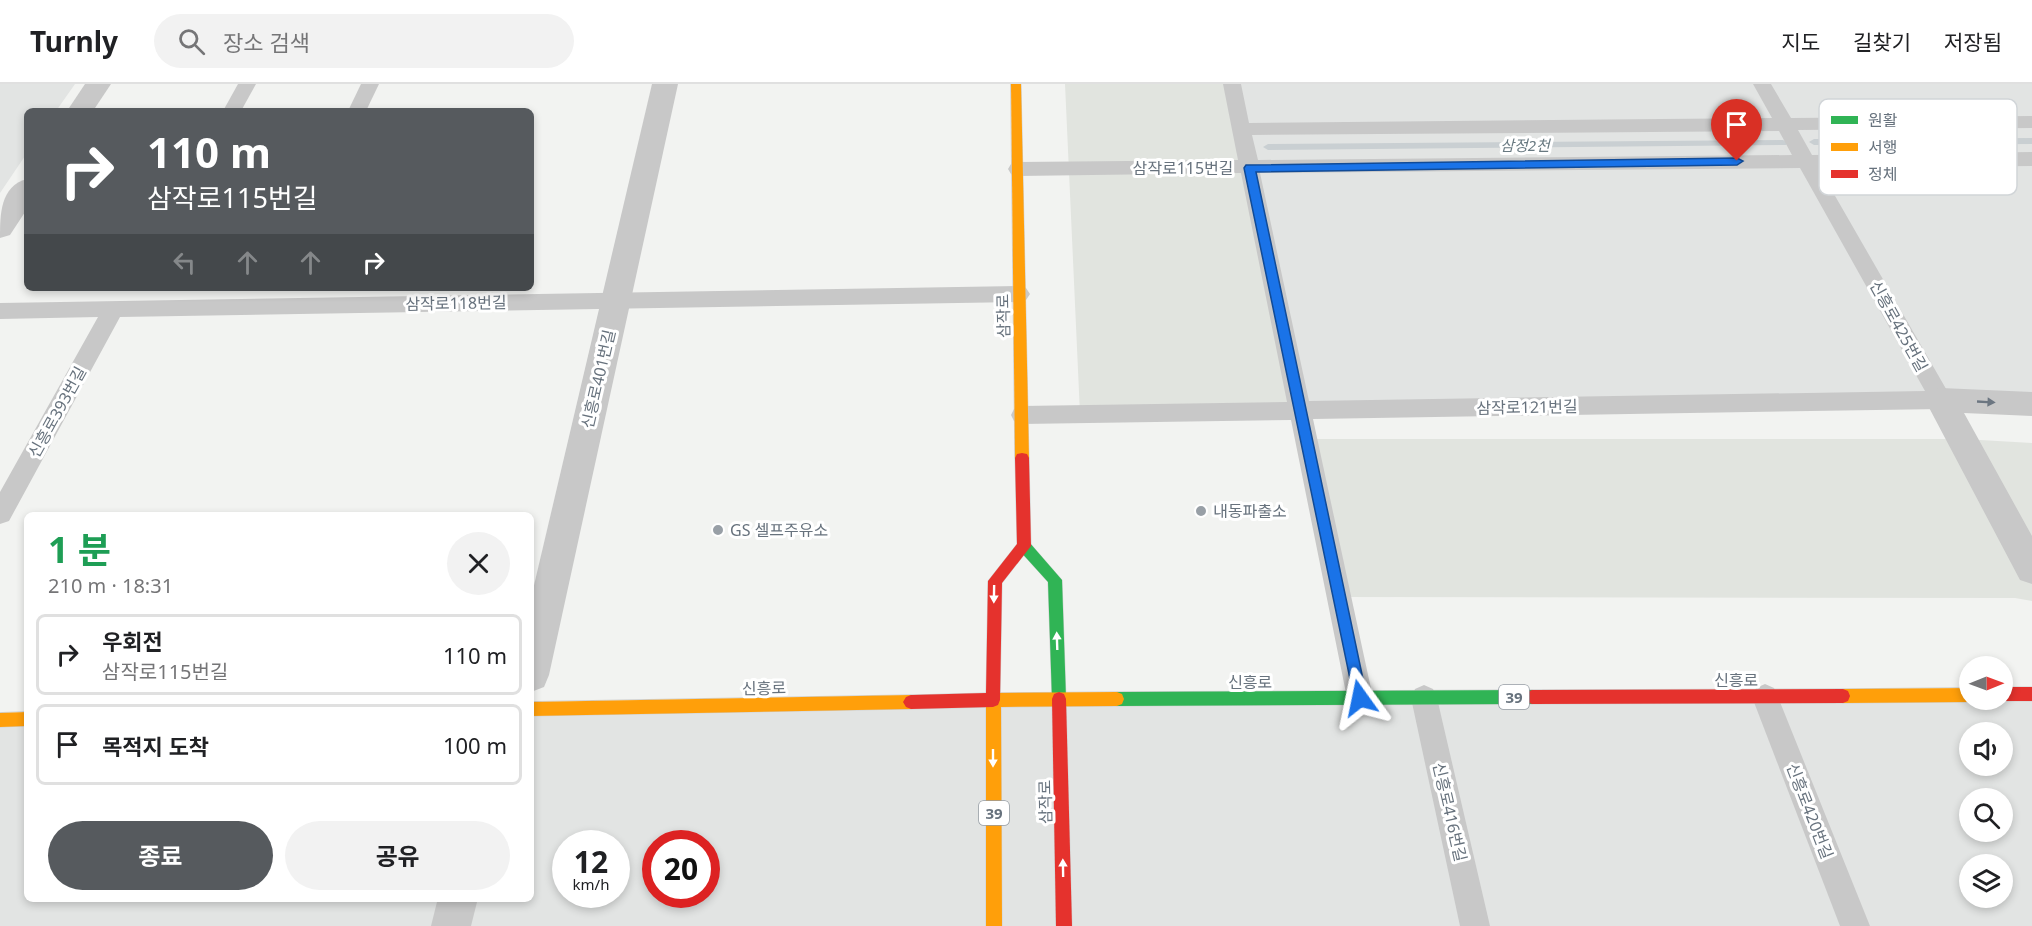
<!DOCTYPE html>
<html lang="ko">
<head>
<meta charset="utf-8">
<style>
  :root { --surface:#fff; --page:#f2f2f2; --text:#202124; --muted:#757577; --line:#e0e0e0; --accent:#565a5e }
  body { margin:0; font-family:"Noto Sans","Noto Sans KR",sans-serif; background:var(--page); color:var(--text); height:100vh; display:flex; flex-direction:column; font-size:22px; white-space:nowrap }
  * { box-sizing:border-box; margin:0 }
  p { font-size:20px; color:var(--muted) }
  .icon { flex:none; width:33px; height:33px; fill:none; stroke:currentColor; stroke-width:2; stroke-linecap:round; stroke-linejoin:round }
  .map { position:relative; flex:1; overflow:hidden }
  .details { position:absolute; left:24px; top:428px; width:510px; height:390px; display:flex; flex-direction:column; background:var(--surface); border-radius:9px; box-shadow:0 3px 9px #0003 }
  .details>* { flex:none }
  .top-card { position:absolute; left:24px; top:24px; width:510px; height:183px; border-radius:9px; box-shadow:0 3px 9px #0003; background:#565a5e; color:#fff; overflow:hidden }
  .needle { width:39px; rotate:89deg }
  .buttons { position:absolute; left:1959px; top:572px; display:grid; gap:12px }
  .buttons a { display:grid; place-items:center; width:54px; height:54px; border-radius:50%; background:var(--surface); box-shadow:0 3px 9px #0003; font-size:30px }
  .speed { position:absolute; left:552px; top:746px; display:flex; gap:12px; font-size:30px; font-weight:700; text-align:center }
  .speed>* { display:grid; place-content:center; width:78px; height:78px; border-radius:50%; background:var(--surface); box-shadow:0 3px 9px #0003; line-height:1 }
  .speed small { font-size:15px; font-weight:400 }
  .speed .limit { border:9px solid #d22; background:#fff; color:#111 }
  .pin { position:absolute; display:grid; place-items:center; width:51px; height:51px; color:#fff; margin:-62px -26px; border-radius:50% 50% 50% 0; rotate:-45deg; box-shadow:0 0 6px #0007 }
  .pin .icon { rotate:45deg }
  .me { position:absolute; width:66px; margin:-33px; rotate:348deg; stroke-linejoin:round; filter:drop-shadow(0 0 4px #0008) }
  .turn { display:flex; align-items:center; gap:21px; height:126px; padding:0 24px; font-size:27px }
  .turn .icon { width:78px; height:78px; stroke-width:2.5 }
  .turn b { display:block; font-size:42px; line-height:51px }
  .lanes { display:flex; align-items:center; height:57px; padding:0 24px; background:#0003; justify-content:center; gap:30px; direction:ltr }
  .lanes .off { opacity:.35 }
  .round { display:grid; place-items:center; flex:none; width:63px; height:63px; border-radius:32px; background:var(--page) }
  .headline { display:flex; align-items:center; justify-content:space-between; height:102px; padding:0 24px }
  h1 { font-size:36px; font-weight:700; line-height:45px; color:#1e9e55 }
  .cta { display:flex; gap:12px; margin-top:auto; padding:12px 24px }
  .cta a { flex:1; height:69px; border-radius:36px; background:var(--accent); color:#fff; font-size:24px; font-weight:700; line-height:69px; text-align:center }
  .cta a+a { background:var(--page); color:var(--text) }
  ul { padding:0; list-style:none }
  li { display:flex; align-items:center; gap:18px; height:81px; margin:0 12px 9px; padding:0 12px; border:3px solid var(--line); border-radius:9px }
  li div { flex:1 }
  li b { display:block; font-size:22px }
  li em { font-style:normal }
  header { display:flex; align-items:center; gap:36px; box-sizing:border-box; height:84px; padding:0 30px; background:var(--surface); border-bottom:2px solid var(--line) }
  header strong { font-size:28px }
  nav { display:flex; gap:33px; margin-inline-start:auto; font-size:21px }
  .search { width:420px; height:54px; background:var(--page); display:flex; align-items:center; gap:15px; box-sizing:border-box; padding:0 21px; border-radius:33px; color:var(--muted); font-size:22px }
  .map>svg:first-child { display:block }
</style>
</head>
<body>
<header>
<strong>Turnly</strong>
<div class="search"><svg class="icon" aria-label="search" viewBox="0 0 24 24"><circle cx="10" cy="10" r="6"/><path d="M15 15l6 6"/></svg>장소 검색</div>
<nav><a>지도</a><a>길찾기</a><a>저장됨</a></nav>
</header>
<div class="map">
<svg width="2032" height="842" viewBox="0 0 2032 842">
  <rect width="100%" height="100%" fill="#f2f3f1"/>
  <!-- built -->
  <g fill="#e2e4e3" fill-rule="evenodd">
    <polygon points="0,0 75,0 56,27 27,27 27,69 0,109"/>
    <polygon points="1237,0 2032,0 2032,323 1300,327"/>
    <path d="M2032,610v232h-2032v-207h27v179h504v-189l1471,-10zM1970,648h32v33h-32zM1970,714h32v33h-32zM566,759h50v51h-50zM656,759h50v51h-50zM1970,780h32v33h-32z"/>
  </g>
  <!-- green -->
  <g fill="#e1e4df">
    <polygon points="1065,0 1232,0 1300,327 1080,330"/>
    <polygon points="1306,355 1963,355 2032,359 2032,517 2015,514 1339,513"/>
  </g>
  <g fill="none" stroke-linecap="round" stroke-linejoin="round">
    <!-- stream -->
    <g fill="#c9cfd2" fill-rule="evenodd">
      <polygon points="2032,54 2032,60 1814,61 1809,58 1814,55"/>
      <polygon points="1783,56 1788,59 1786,61 1268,66 1263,63 1268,60"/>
    </g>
    <defs>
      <g id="fast">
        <polygon points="1024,456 1029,458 1062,496 1066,615 1064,620 1059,622 1054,620 1052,615 1048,498 1019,466 1017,462 1019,458"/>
        <polygon points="1532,606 1537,608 1539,613 1537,618 1532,620 1117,622 1112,620 1110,615 1112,610 1117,608"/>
      </g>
      <g id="slow">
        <polygon points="1011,0 1021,0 1029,374 1027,378 1017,378 1015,374"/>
        <polygon points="1970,604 1970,615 1976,615 1970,618 1843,619 1838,617 1836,612 1838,607 1843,605"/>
        <polygon points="1117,608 1122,610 1124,615 1122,620 1117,622 1001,623 1002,842 986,842 986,616 988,611 993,609"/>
        <polygon points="911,611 916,613 919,618 916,623 911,625 531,632 531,618"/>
        <polygon points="27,628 27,642 0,643 0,629"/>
      </g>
      <g id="jam">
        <polygon points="1022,369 1027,370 1029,374 1031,462 1002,499 1000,616 998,621 993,623 911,625 906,623 903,618 906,613 911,611 986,609 988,497 1017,460 1015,374 1017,370"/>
        <polygon points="2002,603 2032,603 2032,617 2002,617 1997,615 2002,615"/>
        <polygon points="1843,605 1848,607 1850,612 1848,617 1843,619 1532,620 1527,618 1525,613 1527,608 1532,606"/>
        <polygon points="1059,608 1064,610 1066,615 1072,842 1056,842 1052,615 1054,610"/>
      </g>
    </defs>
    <!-- fast casing -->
    <use href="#fast" stroke="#cfd0d0" stroke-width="1"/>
    <!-- slow casing -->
    <use href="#slow" stroke="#cfd0d0" stroke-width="1"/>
    <!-- jam casing -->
    <use href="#jam" stroke="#cfd0d0" stroke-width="1"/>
    <!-- lane -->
    <g fill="#c8c8c8" fill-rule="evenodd">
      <polygon points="238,0 256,0 241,27 223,27"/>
      <polygon points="361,0 379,0 366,27 348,27"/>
      <path d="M1223,0h18l8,39 523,-5 -19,-34h18l20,34 241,-2v12l-234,2 14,25 220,-3v14l-213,2 130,226 3,6 -3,6 -8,3 -628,10 60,279 -4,9 -9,4 -9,-4 -4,-9 -56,-278 -269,4 -8,-3 -3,-6 3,-6 8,-3 265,-4 -46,-229 -223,3 -7,-2 -3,-5 3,-5 7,-2 220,-2zM1779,47l13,24 -534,5 -6,-25zM1800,84l125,223 -616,10 -49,-228z"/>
      <polygon points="1019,202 1026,204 1030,210 1026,216 1019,218 120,233 9,437 0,440 0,408 98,233 0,235 0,219"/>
      <polygon points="1765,600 1774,604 1778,613 1870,842 1840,842 1752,613 1756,604"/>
      <polygon points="1424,601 1433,605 1437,614 1490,842 1460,842 1411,614 1415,605"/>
    </g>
    <!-- street -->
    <g fill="#c8c8c8" fill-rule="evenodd">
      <polygon points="85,0 111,0 93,27 67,27"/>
      <polygon points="652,0 678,0 549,591 544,603 531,608 531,514"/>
      <path d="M27,95v30l-17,26 -10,3c0,-23 0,-52 27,-59z"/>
      <polygon points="1941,304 2032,308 2032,332 1964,329 2032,452 2032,500 2020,496 1925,316 1930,307"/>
      <polygon points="438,814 478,814 471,842 431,842"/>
    </g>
    <!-- fast -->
    <use href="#fast" fill="#30b455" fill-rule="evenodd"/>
    <!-- slow -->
    <use href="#slow" fill="#ff9f0a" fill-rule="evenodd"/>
    <!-- jam -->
    <use href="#jam" fill="#e5322d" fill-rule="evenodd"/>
  </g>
  <!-- one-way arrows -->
  <defs><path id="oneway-solid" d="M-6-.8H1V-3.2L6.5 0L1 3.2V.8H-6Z" transform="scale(1.5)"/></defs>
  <use fill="#6c7681" href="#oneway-solid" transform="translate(1986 318) rotate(3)"/>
  <g fill="#fff">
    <use href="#oneway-solid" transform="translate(994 510) rotate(91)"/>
    <use href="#oneway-solid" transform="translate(1057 557) rotate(-92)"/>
    <use href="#oneway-solid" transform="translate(993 674) rotate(90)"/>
    <use href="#oneway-solid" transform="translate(1063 784) rotate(-91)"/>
  </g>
  <!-- route -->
  <polygon fill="#1a73e8" stroke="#114b97" stroke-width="1.5" points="1737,74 1743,77 1737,81 1256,88 1367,614 1365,619 1360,621 1355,619 1244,84 1246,81"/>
  <!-- markers -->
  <g fill="#989fa6" stroke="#fff" stroke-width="2">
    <circle cx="1201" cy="427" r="6"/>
    <circle cx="718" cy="446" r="6"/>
  </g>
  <g text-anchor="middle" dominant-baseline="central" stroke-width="6" stroke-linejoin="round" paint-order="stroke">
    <!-- far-water labels -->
    <g font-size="15" font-style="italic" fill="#687981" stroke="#fff">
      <text x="1525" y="61">삼정2천</text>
    </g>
    <!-- shield labels -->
    <g fill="#fff" stroke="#959ca4" stroke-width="1.5">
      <rect x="1499" y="601" width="30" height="24" rx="4.5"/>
      <rect x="979" y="717" width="30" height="24" rx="4.5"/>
    </g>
    <g font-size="15" font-weight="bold" fill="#67727d">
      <text x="1514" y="613">39</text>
      <text x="994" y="729">39</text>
    </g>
    <!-- street labels -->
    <g font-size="16" fill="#67727d" stroke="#fff">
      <text x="1183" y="84">삼작로115번길</text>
      <text transform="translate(456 219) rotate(-1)">삼작로118번길</text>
      <text transform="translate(1003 232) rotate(-91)">삼작로</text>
      <text transform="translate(1899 242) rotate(61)">신흥로425번길</text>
      <text transform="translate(598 295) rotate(-77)">신흥로401번길</text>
      <text transform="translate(1527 323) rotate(-1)">삼작로121번길</text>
      <text transform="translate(57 328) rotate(-61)">신흥로393번길</text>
      <text x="1736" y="596">신흥로</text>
      <text x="1250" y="598">신흥로</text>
      <text transform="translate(764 604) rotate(-1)">신흥로</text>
      <text transform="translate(1045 718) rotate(-91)">삼작로</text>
      <text transform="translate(1810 727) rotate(69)">신흥로420번길</text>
      <text transform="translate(1450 728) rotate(77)">신흥로416번길</text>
    </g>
    <!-- poi labels -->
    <g font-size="16" fill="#67727d" stroke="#fff" text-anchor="start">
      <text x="1213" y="427">내동파출소</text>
      <text x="730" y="446">GS 셀프주유소</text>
    </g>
  </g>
  <!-- legend -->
  <rect x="1819" y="15" width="198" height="96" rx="9" fill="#fff" stroke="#d1d5d8" stroke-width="1.5"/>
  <rect x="1831" y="32" width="27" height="8" fill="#30b455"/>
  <rect x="1831" y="59" width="27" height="8" fill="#ff9f0a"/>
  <rect x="1831" y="86" width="27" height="8" fill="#e5322d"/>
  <g font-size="16" fill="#67727d">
    <text x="1868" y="42">원활</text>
    <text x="1868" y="69">서행</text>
    <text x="1868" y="96">정체</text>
  </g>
</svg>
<div class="buttons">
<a><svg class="needle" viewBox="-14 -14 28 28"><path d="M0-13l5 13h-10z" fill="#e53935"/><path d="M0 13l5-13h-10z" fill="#757577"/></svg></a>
<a><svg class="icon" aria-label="sound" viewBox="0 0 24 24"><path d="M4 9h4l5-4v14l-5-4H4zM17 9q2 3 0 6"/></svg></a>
<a><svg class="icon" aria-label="search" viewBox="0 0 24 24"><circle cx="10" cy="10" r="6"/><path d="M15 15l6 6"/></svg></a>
<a><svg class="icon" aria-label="layers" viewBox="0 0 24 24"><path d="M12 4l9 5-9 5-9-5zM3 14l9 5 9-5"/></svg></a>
</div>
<div class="speed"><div>12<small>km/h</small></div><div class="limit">20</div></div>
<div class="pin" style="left:1737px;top:77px;background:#d93025"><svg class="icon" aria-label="arrive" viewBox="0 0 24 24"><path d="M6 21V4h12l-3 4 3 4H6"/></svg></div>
<svg class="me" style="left:1360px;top:614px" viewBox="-20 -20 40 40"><path d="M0-17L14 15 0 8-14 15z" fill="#1a73e8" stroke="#fff" stroke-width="4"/></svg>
<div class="top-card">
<div class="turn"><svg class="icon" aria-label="right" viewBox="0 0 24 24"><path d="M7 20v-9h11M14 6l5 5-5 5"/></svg><div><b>110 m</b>삼작로115번길</div></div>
<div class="lanes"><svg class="icon off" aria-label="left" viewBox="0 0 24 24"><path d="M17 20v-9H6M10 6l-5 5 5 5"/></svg><svg class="icon off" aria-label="ahead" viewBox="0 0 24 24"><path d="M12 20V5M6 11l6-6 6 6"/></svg><svg class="icon off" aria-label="ahead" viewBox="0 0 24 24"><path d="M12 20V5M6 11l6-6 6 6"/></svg><svg class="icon" aria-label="right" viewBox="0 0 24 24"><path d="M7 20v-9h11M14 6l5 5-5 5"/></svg></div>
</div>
<section class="details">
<div class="headline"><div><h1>1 분</h1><p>210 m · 18:31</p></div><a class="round"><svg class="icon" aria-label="close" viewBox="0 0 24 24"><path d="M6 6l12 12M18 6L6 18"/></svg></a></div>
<ul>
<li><svg class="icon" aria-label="right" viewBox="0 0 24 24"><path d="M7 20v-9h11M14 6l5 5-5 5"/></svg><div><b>우회전</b><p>삼작로115번길</p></div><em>110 m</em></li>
<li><svg class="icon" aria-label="arrive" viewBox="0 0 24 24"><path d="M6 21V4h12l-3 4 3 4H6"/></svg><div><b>목적지 도착</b></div><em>100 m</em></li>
</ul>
<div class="cta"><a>종료</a><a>공유</a></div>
</section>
</div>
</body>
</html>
